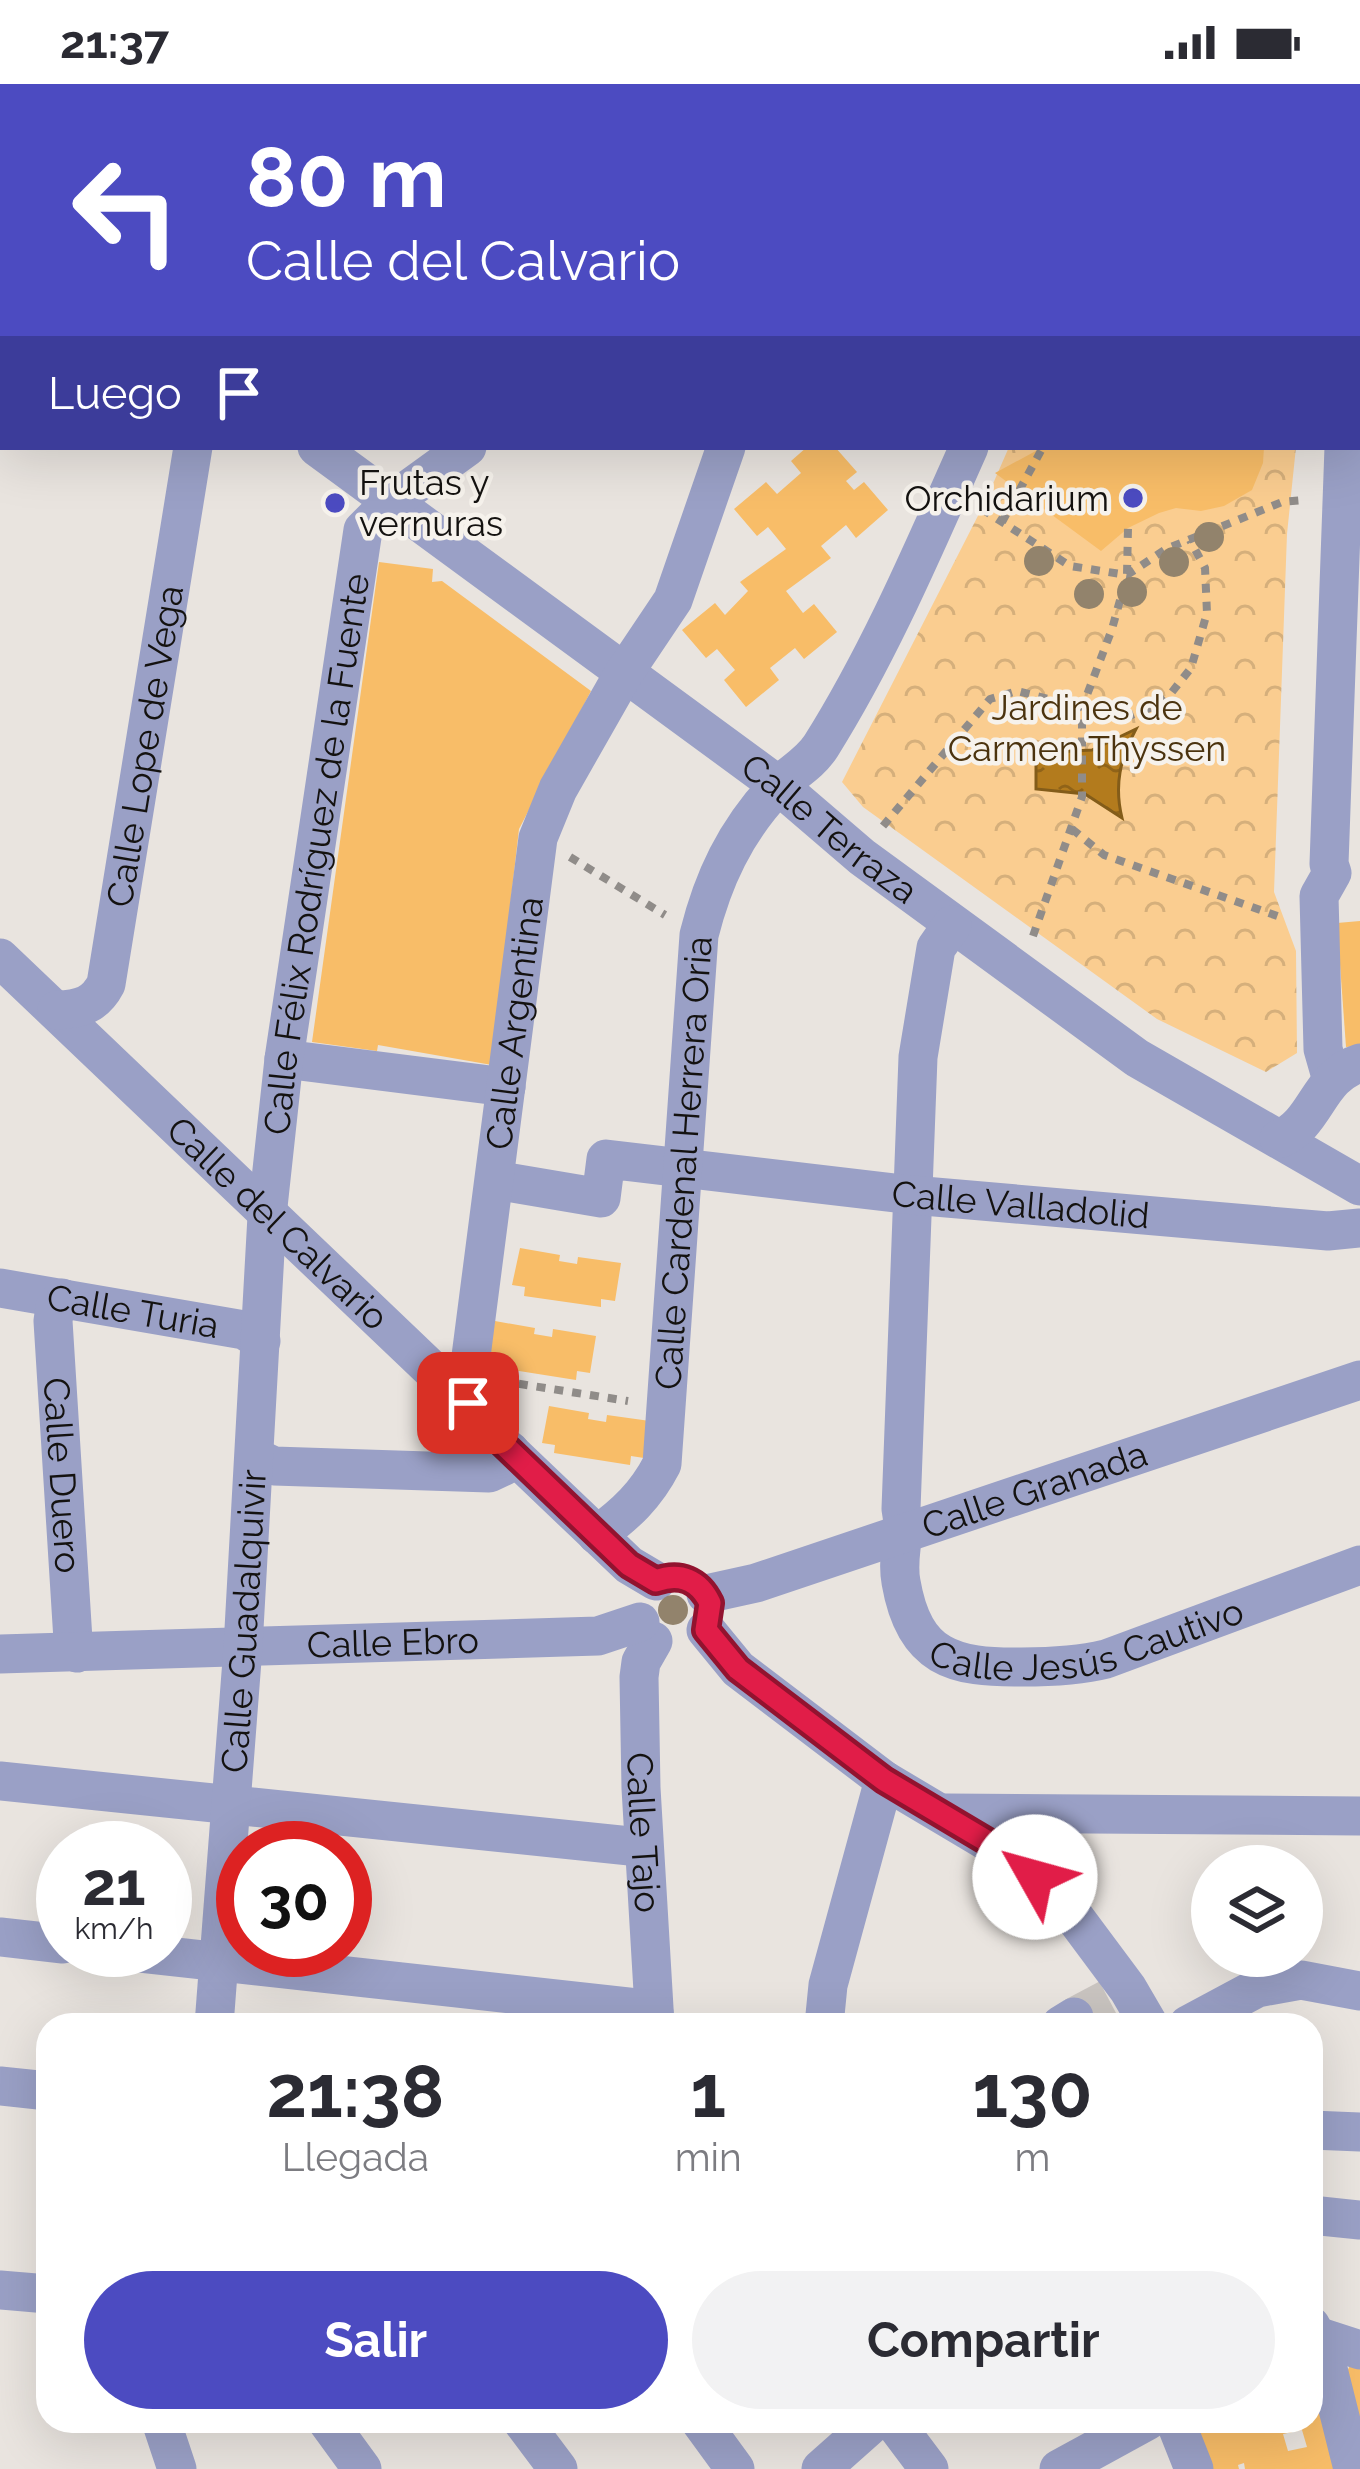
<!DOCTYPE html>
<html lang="es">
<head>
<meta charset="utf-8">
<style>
  :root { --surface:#fff; --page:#f2f2f3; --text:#2b2b33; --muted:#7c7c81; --accent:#4c4bc1 }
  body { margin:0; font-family:Raleway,sans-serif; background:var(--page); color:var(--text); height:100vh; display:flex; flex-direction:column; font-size:45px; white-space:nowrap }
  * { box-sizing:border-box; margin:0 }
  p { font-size:39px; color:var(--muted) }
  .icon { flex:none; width:66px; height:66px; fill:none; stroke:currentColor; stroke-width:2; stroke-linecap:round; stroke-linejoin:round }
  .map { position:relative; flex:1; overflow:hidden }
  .details { position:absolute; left:36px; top:1929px; width:1287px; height:420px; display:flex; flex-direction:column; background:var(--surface); border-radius:36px; box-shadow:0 12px 48px #0002 }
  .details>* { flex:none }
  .top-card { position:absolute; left:0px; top:0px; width:1362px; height:366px; box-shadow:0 12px 48px #0002; background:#4c4bc1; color:#fff; overflow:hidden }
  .tools { position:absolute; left:1191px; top:1761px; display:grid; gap:24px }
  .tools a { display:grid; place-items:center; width:132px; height:132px; border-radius:50%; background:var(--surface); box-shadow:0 12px 48px #0002; font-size:60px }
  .speed { position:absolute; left:36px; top:1737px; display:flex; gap:24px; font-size:60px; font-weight:700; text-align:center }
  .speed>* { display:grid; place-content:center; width:156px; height:156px; border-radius:50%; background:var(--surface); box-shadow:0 12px 48px #0002; line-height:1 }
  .speed small { font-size:30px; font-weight:400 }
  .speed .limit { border:18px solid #d22; background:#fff; color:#111 }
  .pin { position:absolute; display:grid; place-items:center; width:102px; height:102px; color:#fff; margin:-51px; border-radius:24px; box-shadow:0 6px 18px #0006 }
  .me { position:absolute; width:132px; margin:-66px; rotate:308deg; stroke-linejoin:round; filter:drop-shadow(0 0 9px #0008) }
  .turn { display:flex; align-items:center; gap:42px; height:252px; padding:0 48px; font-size:54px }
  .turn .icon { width:156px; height:156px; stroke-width:2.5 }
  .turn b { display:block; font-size:84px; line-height:102px }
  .then { display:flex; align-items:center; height:114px; padding:0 48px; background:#0003; gap:24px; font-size:45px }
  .eta { display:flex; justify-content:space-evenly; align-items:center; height:204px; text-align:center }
  .eta b { font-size:72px; font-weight:700; line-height:84px }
  .button { display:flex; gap:24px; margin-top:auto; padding:24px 48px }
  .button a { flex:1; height:138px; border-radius:72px; background:var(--accent); color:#fff; font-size:48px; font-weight:700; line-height:138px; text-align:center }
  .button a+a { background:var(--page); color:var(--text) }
  .status { display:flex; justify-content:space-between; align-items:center; height:84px; padding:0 60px; background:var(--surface); direction:ltr }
  .status svg { height:33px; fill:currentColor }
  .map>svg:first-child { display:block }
</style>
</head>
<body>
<div class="status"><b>21:37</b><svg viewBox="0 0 49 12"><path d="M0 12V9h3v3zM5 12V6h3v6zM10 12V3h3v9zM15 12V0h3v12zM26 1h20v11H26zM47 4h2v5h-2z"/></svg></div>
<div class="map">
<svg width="1360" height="2385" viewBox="0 0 1360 2385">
  <defs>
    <pattern id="park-crowns" width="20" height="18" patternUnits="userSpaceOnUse" patternTransform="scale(3)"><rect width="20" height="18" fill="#facd90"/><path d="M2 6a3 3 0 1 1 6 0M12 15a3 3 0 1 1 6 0" fill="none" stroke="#d5af7b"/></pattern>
    <pattern id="water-ripples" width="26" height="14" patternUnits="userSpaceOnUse" patternTransform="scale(3)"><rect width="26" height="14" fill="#b37b1d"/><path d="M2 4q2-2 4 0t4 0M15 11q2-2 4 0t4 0" fill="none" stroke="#906318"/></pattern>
  </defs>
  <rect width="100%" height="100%" fill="#e9e4df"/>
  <!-- park -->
  <polygon fill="url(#park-crowns)" points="1009,363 1296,363 1287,450 1274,808 1296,867 1297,969 1266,988 1157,935 863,723 842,698 985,418"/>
  <!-- water -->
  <path fill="url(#water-ripples)" stroke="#835c19" stroke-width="3" d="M1136,645c-16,30 -22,56 -14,89l-37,-24 -49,-5v-36l56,-3z"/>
  <!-- building -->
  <g fill="#f8bd68" fill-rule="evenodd">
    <polygon points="807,363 835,363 857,388 846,397 854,406 864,398 888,426 856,454 846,441 821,462 831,474 786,507 803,529 814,520 837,548 804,575 795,564 770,584 779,596 746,623 724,596 735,586 717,565 706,574 682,546 715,519 725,531 748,507 740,498 786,465 768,443 757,452 734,425 766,398 777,410 801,389 791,377"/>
    <polygon points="1043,363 1264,363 1263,379 1252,406 1224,422 1201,427 1176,424 1159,429 1128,444 1101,467 995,389"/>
    <polygon points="379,478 433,485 432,498 442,497 591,607 519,745 492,981 378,961 377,967 312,958"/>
    <polygon points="1360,837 1360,962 1346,963 1337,839"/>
    <polygon points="520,1164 560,1171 559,1177 577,1180 578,1173 621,1179 615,1217 601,1215 601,1223 524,1212 525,1203 512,1201"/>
    <polygon points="495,1237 535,1244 534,1250 552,1253 553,1245 596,1252 590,1289 577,1287 576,1296 500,1284 501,1276 488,1273"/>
    <polygon points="549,1322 589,1329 588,1335 606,1338 607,1331 650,1337 644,1374 631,1372 630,1381 554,1369 555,1361 542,1359"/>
    <polygon points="1360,2278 1360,2337 1346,2289 1351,2280"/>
    <path d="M1317,2298l26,87h-98l-1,-6 -6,2 1,4h-30l-18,-48h120v-38zM1302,2346l5,17 -19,4 -5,-17z"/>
  </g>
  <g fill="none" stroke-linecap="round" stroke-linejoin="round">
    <!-- minor-tunnel -->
    <polyline stroke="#c9c4c0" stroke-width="39" stroke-dasharray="39 20" stroke-linecap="butt" points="1074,1933 1110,1914"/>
    <!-- path -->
    <g stroke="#908c89" stroke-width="8" stroke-dasharray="9 9" stroke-linecap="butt">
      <polyline points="1241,0 1242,3"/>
      <polyline points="812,3 814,0"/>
      <polyline points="1303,3 1312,0"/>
      <polyline points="982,425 1070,482 1127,491 1166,465 1282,418 1304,416"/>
      <polyline points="1002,438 1043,363"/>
      <polyline points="883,742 990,615 1017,607 1124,634 1155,622 1172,608 1191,584 1207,529 1205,484 1190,456"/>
      <polyline points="1072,745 1104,771 1283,834"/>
      <polyline points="570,773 665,831"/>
      <polyline points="1033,852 1082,713 1082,624 1112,545 1127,491 1128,444"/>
      <polyline points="501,1297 628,1317"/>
    </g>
    <!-- minor -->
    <g stroke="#9aa0c6" stroke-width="39">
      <polyline points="867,0 874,3"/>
      <polyline points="294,3 296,0"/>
      <polyline points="591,3 595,0"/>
      <polyline points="1117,3 1118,0"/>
      <polyline points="1359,23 1359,42"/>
      <path id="s1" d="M317,363l461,338 84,72 275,201 223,128"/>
      <path id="s2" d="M952,841l-16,23 -18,109 -17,452c6,26 -5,46 0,73 13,76 52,86 121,85 29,0 56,-1 84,-8l254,-94"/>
      <path id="s3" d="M0,874l454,433 12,4 12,26 151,144 27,16"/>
      <path id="s4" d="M57,926c24,-1 38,-5 49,-26l87,-537"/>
      <polyline points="284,975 506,1003"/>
      <polyline points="1331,993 1323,965 1319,812 1332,789 1329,780 1344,363"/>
      <path d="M1279,1055c39,-16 37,-62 81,-76"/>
      <path id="s5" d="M495,1096l106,18 5,-39 306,36 416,36 32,-3"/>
      <path id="s6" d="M0,1204l244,42 17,11"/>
      <path id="s7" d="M62,1214l-7,9 -2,14 20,319 4,13"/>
      <path id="s8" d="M466,1311l72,-557 20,-49 66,-116 49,-73 53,-153"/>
      <polyline points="255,1373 274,1382 489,1389 504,1382 510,1367"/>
      <path id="s9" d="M597,1451c29,-21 49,-40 65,-71l37,-529c14,-56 36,-103 76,-146 14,-15 34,-24 46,-43 59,-94 103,-198 148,-299"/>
      <path id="s10" d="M706,1510l50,-11 604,-203"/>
      <polyline points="706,1546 738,1585 884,1696 1005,1768 1064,1819 1128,1905 1149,1941"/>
      <path id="s11" d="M653,1557l-12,21 -2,15 2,111 14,237"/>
      <path id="s12" d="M0,1570l598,-18 42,-14"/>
      <polyline points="0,1697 630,1762 643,1758"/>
      <polyline points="946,1729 1360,1732"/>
      <polyline points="0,1853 63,1860"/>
      <polyline points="113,1866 646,1925 654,1929"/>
      <path id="s13" d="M214,1941l29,-378 24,-431 17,-157 79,-529 28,-28 76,-55"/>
      <polyline points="824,1941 828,1901 884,1696"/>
      <polyline points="1061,1941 1074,1933"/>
      <polyline points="1188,1941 1257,1904 1301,1896 1360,1907"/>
      <polyline points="0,2002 48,2007"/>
      <polyline points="1311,2046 1360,2048"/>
      <polyline points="1311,2131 1360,2136"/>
      <polyline points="0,2206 48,2210"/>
      <polyline points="1311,2242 1328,2285 1353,2385"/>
      <polyline points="1317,2252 1360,2266"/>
      <polyline points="161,2337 177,2385"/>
      <polyline points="327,2337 362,2385"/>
      <polyline points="522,2337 558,2385"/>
      <polyline points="700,2337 735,2385"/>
      <polyline points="893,2337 929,2385"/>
      <polyline points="1175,2337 1194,2385"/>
      <polyline points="821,2385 875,2337"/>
      <polyline points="1059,2385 1147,2337"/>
    </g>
    <!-- major -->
    <g stroke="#5e65a8" stroke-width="51">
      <polyline points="19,3 32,3"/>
      <polyline points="71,3 79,0"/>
      <polyline points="151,3 153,0"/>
      <polyline points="0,226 3,223"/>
    </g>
  </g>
  <!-- trees -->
  <g fill="#92836c">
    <circle cx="1209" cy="453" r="15"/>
    <circle cx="1039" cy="477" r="15"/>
    <circle cx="1174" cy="478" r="15"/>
    <circle cx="1132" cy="508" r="15"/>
    <circle cx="1089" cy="510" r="15"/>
    <circle cx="673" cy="1526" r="15"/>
  </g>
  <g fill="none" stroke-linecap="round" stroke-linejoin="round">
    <defs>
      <path id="route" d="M468,1319l10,17 151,145 27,16c24,-9 43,-1 54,22l-4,27 32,39 146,111 121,72 30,25"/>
    </defs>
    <!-- route casing -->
    <use href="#route" stroke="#92132f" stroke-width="30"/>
    <!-- route -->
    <use href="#route" stroke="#e11d48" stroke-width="21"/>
  </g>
  <!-- markers -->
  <g fill="#4c4bc1" stroke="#f6f2ec" stroke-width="4.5">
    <circle cx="1133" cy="414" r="12"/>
    <circle cx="335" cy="419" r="12"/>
  </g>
  <g text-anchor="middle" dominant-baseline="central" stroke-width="9" stroke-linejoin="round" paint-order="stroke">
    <!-- poi labels -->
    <g font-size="36" fill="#141210" stroke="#f6f2ec" text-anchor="start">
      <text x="359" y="398">Frutas y<tspan x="359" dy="41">vernuras</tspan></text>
      <text x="1109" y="414" text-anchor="end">Orchidarium</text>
    </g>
    <!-- park labels -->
    <g font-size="36" fill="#4b330e" stroke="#f6f2ec">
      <text x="1087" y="623">Jardines de<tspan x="1087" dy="41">Carmen Thyssen</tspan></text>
    </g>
    <!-- street labels -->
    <g font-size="36" fill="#141210" stroke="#f6f2ec">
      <text stroke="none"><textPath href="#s4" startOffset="300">Calle Lope de Vega</textPath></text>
      <text stroke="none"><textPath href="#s1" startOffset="639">Calle Terraza</textPath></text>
      <text stroke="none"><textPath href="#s13" startOffset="1176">Calle Félix Rodríguez de la Fuente</textPath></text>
      <text stroke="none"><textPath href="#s8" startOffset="375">Calle Argentina</textPath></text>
      <text stroke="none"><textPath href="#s9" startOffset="399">Calle Cardenal Herrera Oria</textPath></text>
      <text stroke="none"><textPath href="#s5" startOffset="564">Calle Valladolid</textPath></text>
      <text stroke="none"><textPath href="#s3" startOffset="384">Calle del Calvario</textPath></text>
      <text stroke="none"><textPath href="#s6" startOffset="135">Calle Turia</textPath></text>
      <text stroke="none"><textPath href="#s7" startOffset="180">Calle Duero</textPath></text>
      <text stroke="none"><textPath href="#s10" startOffset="345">Calle Granada</textPath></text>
      <text stroke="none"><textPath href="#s2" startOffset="900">Calle Jesús Cautivo</textPath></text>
      <text stroke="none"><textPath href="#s13" startOffset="405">Calle Guadalquivir</textPath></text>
      <text stroke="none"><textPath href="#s12" startOffset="393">Calle Ebro</textPath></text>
      <text stroke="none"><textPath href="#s11" startOffset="195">Calle Tajo</textPath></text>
    </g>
  </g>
</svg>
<div class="tools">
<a><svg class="icon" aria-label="layers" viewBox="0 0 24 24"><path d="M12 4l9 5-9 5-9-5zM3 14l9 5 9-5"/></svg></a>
</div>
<div class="speed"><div>21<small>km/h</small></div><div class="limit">30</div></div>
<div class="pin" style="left:468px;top:1319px;background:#d93025"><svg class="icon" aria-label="arrive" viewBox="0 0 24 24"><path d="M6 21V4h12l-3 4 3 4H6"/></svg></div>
<svg class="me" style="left:1035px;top:1793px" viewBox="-20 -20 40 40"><circle r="19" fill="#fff"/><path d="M0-13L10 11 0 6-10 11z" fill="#e11d48"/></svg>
<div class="top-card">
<div class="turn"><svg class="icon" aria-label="left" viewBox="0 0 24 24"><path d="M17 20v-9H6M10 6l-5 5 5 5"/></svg><div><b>80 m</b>Calle del Calvario</div></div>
<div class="then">Luego<svg class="icon" aria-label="arrive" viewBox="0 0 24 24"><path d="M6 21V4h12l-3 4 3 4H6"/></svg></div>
</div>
<section class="details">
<div class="eta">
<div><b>21:38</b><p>Llegada</p></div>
<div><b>1</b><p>min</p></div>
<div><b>130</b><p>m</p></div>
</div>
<div class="button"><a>Salir</a><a>Compartir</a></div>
</section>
</div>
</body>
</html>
